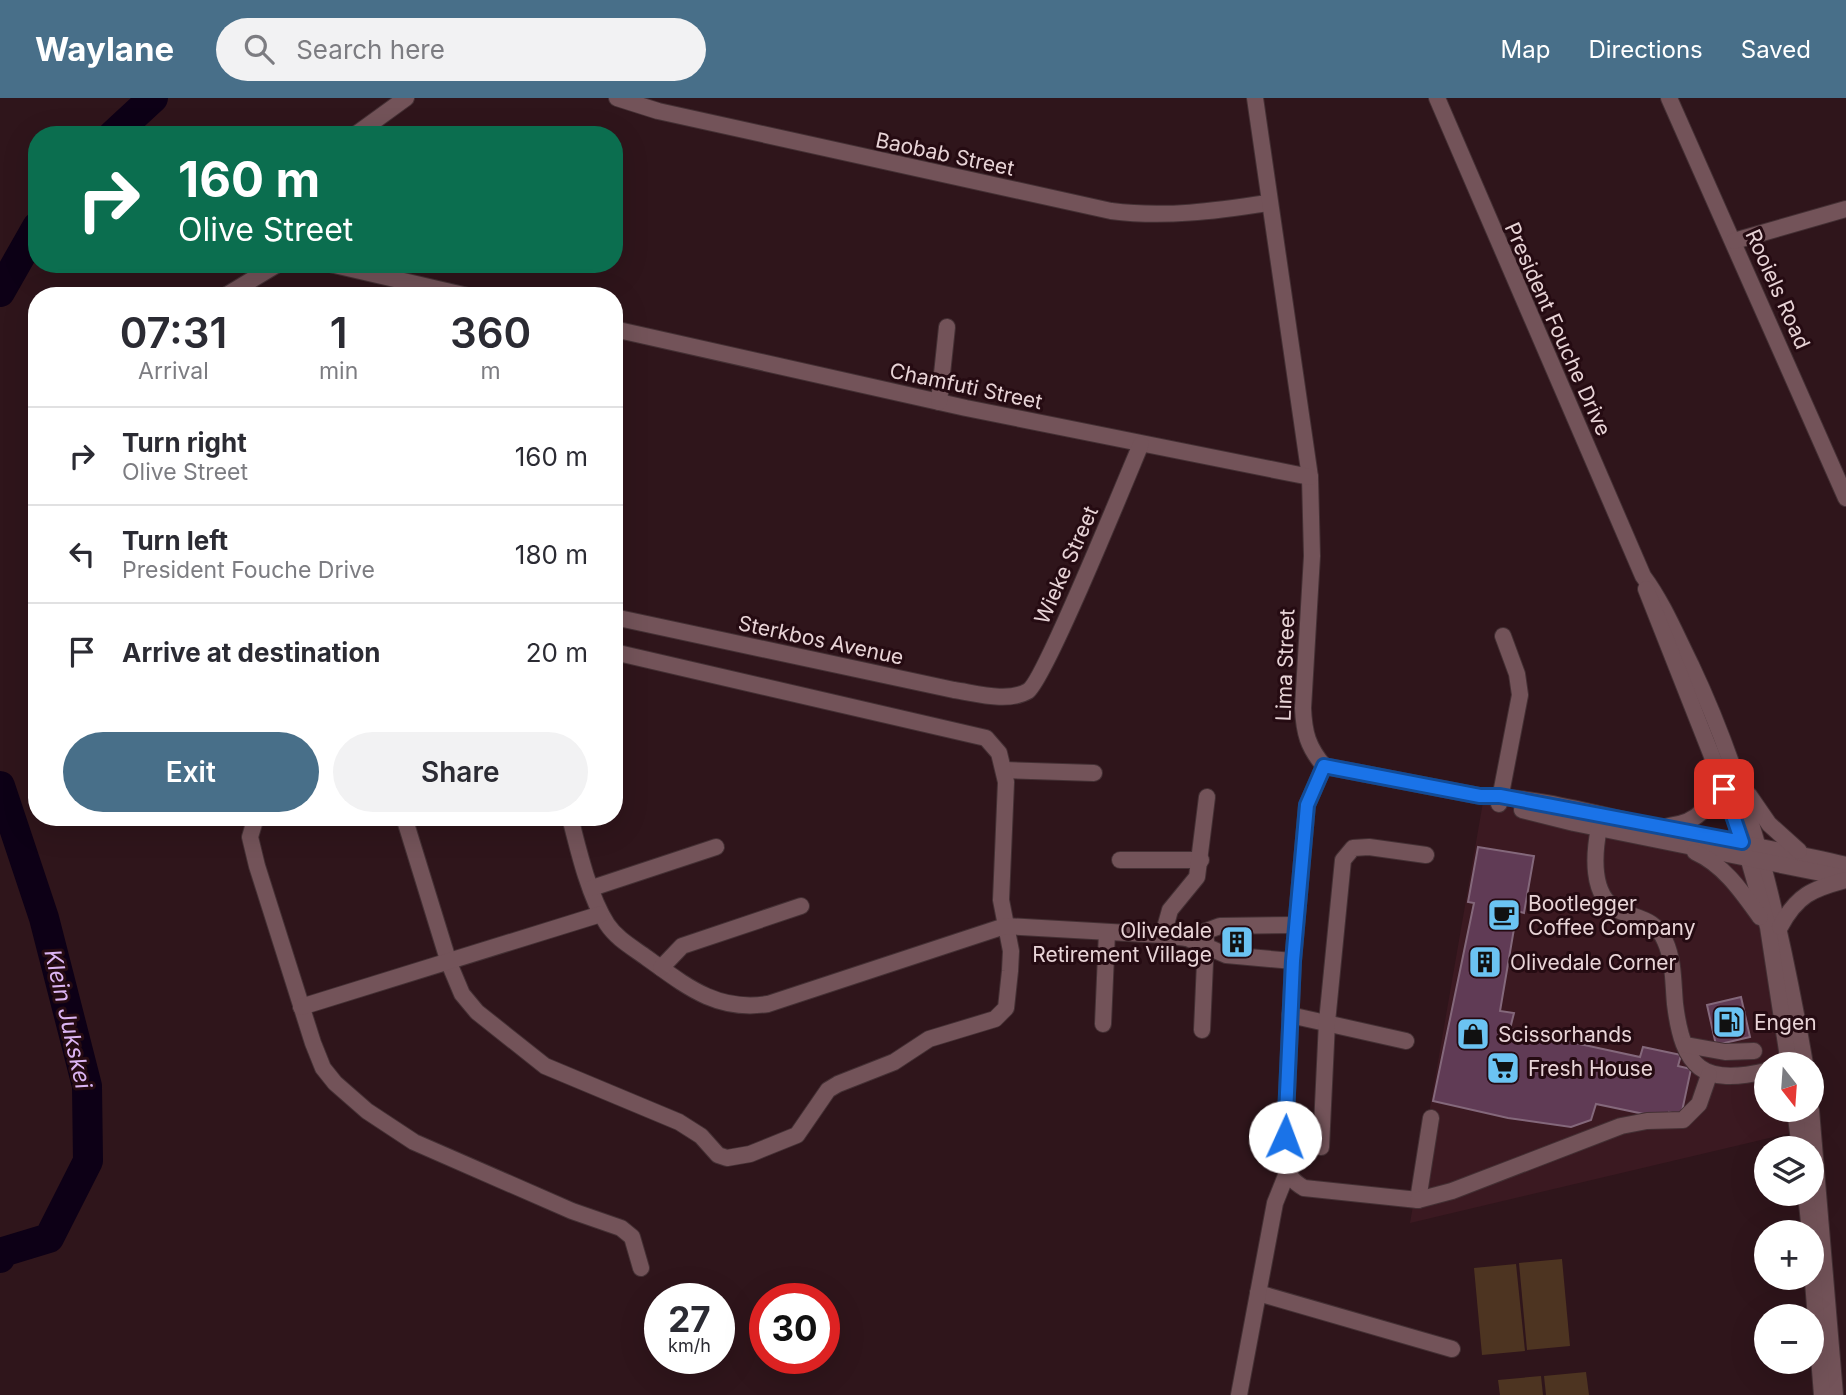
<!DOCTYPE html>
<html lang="en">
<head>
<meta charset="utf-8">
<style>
  :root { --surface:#fff; --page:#f2f2f3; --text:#2b2b33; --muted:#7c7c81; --line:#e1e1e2; --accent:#486f89 }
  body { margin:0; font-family:Inter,sans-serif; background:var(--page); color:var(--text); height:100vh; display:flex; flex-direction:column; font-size:26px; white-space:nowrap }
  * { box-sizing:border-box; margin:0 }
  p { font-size:23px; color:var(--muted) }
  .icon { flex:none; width:38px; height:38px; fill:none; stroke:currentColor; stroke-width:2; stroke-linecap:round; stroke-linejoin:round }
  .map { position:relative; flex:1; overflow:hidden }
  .sheet { position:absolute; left:28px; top:189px; width:595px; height:539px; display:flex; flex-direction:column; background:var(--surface); border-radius:28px; box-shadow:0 7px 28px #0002 }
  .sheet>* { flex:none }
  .hud { position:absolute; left:28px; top:28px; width:595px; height:147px; border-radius:28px; box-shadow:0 7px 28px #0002; background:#0b6e4f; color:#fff; overflow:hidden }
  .needle { width:46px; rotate:163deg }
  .tools { position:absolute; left:1754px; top:954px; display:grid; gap:14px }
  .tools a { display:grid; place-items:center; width:70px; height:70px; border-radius:50%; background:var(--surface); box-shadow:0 7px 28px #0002; font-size:35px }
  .speed { position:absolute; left:644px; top:1185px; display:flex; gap:14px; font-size:35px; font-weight:700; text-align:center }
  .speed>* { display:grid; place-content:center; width:91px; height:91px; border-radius:50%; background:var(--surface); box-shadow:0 7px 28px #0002; line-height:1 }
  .speed small { font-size:18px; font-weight:400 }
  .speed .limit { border:10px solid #d22; background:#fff; color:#111 }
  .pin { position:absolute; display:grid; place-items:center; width:60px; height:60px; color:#fff; margin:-30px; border-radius:14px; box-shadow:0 4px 10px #0006 }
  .me { position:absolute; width:77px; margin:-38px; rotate:2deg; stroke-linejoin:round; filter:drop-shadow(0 0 5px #0008) }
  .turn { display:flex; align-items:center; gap:24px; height:147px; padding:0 35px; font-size:32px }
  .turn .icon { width:91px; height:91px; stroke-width:2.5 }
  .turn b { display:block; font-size:49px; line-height:60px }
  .eta { display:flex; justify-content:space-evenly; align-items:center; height:119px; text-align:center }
  .eta b { font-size:42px; font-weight:600; line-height:49px }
  .cta { display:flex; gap:14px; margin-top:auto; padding:14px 35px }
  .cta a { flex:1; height:80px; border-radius:42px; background:var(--accent); color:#fff; font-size:28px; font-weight:600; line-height:80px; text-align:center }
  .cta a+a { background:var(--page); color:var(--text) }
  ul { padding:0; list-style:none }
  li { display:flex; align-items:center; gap:21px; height:98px; padding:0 35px; border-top:2px solid var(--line) }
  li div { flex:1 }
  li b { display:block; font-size:26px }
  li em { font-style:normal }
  header { display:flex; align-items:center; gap:42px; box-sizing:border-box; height:98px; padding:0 35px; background:var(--accent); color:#fff }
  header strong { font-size:33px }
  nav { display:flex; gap:38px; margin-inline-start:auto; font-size:24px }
  .search { width:490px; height:63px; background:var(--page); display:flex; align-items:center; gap:18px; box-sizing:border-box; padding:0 24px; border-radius:38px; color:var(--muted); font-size:26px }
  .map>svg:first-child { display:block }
</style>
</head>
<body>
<header>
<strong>Waylane</strong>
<div class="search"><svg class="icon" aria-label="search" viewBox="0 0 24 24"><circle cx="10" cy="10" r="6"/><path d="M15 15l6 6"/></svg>Search here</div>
<nav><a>Map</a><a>Directions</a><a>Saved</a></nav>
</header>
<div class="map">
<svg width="1846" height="1297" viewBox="0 0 1846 1297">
  <rect width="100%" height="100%" fill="#2f151b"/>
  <!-- built -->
  <polygon fill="#3b1921" points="1483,704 1752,755 1785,966 1766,966 1766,1012 1792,1012 1795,1034 1410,1125"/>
  <!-- green -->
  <g fill="#4d3421">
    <polygon points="1562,1161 1570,1248 1527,1252 1519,1165"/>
    <polygon points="1516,1166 1525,1253 1482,1257 1474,1170"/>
    <polygon points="1586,1274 1589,1297 1546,1297 1544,1278"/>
    <polygon points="1541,1278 1543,1297 1500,1297 1498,1282"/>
  </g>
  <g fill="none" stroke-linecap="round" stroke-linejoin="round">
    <!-- river -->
    <g stroke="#0d0016" stroke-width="30">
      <polyline points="113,37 153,0"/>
      <polyline points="0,194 37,129"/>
      <polyline points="0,688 44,820 87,988 88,1063 49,1140 3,1154 0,1160"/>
    </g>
  </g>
  <!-- building -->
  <g fill="#603b55" stroke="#84687b" stroke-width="2">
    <polygon points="1478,749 1534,758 1524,815 1517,813 1500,913 1514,915 1510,931 1640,959 1643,949 1681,957 1678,968 1691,971 1681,1018 1669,1014 1668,1021 1596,1006 1591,1022 1571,1029 1508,1020 1433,1003 1474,805 1468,804"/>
    <polygon points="1231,832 1245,833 1243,856 1230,855"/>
    <polygon points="1741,899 1750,939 1716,947 1707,907"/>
  </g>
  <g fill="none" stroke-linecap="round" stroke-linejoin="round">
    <defs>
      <g id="minor">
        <path d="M617,0l41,13 453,100c54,7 104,0 157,-8"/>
        <path d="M1255,0l55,379 2,79 -9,152c1,25 5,39 21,58l-17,39 -14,156 -9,200c4,14 8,20 20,27l114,12 13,-82"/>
        <path d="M1437,0l206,478c20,27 33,59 48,89 60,127 90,261 114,399"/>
        <polyline points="1669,0 1846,400"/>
        <polyline points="355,37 406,0"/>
        <polyline points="1734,143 1846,111"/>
        <polyline points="330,166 468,198"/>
        <polyline points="225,198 278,166"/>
        <polyline points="614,231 966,310 1310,379"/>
        <polyline points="939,304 947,229"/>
        <polyline points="1646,491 1719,676 1748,759 1768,829 1789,966"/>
        <path d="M614,519l340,73c21,3 54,13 74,1 16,-10 99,-214 113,-247"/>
        <path d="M1324,668l156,30c61,1 122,20 181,32 62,13 124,22 185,37"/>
        <polyline points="1004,672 1094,675"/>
        <polyline points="1749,697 1769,726 1799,753"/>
        <polyline points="1499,706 1520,597 1517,576 1503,538"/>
        <polyline points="1522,712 1574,725 1846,780"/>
        <polyline points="256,719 250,739 257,768 313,945 323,970 335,985 367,1013 414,1044 572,1113 621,1130 632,1139 641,1170"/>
        <polyline points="404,719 449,865 462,896 477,914 545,968 679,1024 701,1038 718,1057 727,1060 750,1056 797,1037 828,992 838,986 894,964 929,941 995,921 1006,910 1010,873 1011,853 1001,802 1006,684 999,655 986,640 614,554"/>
        <path d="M570,719c8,32 19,79 37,107 10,15 25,23 40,34 39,28 70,54 121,46l237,-78 158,9 24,3 39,17 67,6"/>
        <path d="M1669,728c32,-4 42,-21 50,-51"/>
        <path d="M1599,730c-5,25 -9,68 19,82 19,9 37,8 47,31 9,20 8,41 10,63 8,65 28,82 91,67"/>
        <path d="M1695,754c29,13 47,40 65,65"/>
        <polyline points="1120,762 1201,762"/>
        <polyline points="592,790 716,749"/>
        <path d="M1780,829c17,-32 32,-38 66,-47"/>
        <polyline points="1163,837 1170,812 1197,779 1207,699"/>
        <polyline points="1187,840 1220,828 1296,827"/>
        <polyline points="661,870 682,848 801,808"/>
        <polyline points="301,909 601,816"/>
        <polyline points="1290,917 1406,943"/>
        <polyline points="1103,926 1107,834"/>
        <polyline points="1202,932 1206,842"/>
        <polyline points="1686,947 1725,954 1754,953"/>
        <polyline points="1795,1012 1800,1050"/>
        <polyline points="1811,1012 1835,1297"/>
        <polyline points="1321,1049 1327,924 1343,762 1353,750 1369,749 1426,757"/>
        <polyline points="1806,1096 1810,1134"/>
        <polyline points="1418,1102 1452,1093 1621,1028 1647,1023 1683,1022 1699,1006 1709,977"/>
        <polyline points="1811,1158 1822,1297"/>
        <polyline points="1258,1195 1452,1251"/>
        <polyline points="1239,1297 1275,1105 1287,1075"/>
      </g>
    </defs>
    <!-- minor casing -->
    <use href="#minor" stroke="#443034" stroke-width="18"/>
    <!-- minor -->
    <use href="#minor" stroke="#735359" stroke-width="16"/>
  </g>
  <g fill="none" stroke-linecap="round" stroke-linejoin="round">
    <defs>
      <polyline id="route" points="1285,1039 1293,863 1307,707 1324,668 1480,698 1500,698 1742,744 1724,691"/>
    </defs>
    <!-- route casing -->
    <use href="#route" stroke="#114b97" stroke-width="18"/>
    <!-- route -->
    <use href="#route" stroke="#1a73e8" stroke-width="12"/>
  </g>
  <!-- icons -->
  <defs>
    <symbol id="cafe-square" viewBox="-11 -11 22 22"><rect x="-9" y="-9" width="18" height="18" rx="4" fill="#6bc3f2" stroke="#250b12"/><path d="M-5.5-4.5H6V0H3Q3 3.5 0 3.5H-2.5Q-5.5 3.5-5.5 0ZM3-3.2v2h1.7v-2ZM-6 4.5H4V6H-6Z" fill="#111"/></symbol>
    <symbol id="building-square" viewBox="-11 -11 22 22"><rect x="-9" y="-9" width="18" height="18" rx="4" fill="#6bc3f2" stroke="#250b12"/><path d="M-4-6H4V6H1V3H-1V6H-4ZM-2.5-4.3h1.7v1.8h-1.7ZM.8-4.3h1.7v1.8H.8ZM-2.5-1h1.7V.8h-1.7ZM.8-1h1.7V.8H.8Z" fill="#111"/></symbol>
    <symbol id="fuel-square" viewBox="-11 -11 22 22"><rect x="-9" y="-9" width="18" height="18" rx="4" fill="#6bc3f2" stroke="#250b12"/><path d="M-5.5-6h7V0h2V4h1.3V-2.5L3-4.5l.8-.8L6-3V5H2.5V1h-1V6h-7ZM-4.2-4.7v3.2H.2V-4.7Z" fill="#111"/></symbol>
    <symbol id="shop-square" viewBox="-11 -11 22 22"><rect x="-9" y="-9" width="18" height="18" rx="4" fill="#6bc3f2" stroke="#250b12"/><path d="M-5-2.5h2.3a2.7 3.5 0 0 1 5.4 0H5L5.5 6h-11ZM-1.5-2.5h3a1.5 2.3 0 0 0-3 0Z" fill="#111"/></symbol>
    <symbol id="supermarket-square" viewBox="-11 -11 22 22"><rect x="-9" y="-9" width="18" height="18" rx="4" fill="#6bc3f2" stroke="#250b12"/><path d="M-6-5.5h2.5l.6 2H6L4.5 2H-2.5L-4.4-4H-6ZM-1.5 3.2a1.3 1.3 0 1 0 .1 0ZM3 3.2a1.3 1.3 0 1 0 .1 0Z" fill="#111"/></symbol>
  </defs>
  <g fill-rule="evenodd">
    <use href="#cafe-square" x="1485" y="798" width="38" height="38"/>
    <use href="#building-square" x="1218" y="825" width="38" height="38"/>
    <use href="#building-square" x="1466" y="845" width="38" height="38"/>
    <use href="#fuel-square" x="1710" y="905" width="38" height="38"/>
    <use href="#shop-square" x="1454" y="917" width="38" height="38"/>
    <use href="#supermarket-square" x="1484" y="951" width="38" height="38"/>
  </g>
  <g text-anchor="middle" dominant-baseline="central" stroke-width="6" stroke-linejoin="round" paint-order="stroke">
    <!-- street labels -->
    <g font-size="21" fill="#e8d4d7" stroke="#250b12">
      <text transform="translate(945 56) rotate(12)">Baobab Street</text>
      <text transform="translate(1778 191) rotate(66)">Rooiels Road</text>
      <text transform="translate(1558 231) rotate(66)">President Fouche Drive</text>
      <text transform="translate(966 288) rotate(12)">Chamfuti Street</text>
      <text transform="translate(1066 467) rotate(-66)">Wieke Street</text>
      <text transform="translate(821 542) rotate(12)">Sterkbos Avenue</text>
      <text transform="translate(1285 567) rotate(-88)">Lima Street</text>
    </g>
    <!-- poi labels -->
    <g font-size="21" fill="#e8d4d7" stroke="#250b12" text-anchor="start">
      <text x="1528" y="805">Bootlegger<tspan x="1528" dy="24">Coffee Company</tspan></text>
      <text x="1212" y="832" text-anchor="end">Olivedale<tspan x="1212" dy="24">Retirement Village</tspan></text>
      <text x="1510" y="864">Olivedale Corner</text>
      <text x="1754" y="924">Engen</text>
      <text x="1498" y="936">Scissorhands</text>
      <text x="1528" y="970">Fresh House</text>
    </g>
    <!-- water labels -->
    <g font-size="23" font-style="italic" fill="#dcb5f3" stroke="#250b12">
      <text transform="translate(68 921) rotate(77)">Klein Jukskei</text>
    </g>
  </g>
</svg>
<div class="tools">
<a><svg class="needle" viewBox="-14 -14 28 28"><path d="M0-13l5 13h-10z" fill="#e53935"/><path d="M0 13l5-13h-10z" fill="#7c7c81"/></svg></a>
<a><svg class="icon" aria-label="layers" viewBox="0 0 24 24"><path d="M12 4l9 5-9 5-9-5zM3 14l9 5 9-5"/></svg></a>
<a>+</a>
<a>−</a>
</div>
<div class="speed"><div>27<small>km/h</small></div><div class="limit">30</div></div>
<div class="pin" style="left:1724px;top:691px;background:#d93025"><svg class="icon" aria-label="arrive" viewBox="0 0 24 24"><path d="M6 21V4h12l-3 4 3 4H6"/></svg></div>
<svg class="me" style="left:1285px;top:1039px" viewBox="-20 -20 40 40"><circle r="19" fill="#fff"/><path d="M0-13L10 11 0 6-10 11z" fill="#1a73e8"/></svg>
<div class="hud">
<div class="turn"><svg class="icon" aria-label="right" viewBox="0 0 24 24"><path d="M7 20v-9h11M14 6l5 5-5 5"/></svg><div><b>160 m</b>Olive Street</div></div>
</div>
<section class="sheet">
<div class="eta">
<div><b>07:31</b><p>Arrival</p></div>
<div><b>1</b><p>min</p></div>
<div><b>360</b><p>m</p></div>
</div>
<ul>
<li><svg class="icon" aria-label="right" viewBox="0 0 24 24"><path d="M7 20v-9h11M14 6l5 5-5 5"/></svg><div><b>Turn right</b><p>Olive Street</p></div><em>160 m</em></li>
<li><svg class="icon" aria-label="left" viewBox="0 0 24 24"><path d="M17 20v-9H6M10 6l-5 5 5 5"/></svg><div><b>Turn left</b><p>President Fouche Drive</p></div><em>180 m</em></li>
<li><svg class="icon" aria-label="arrive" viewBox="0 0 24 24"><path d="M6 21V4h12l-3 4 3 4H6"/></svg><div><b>Arrive at destination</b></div><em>20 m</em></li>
</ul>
<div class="cta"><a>Exit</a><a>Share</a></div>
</section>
</div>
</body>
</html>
